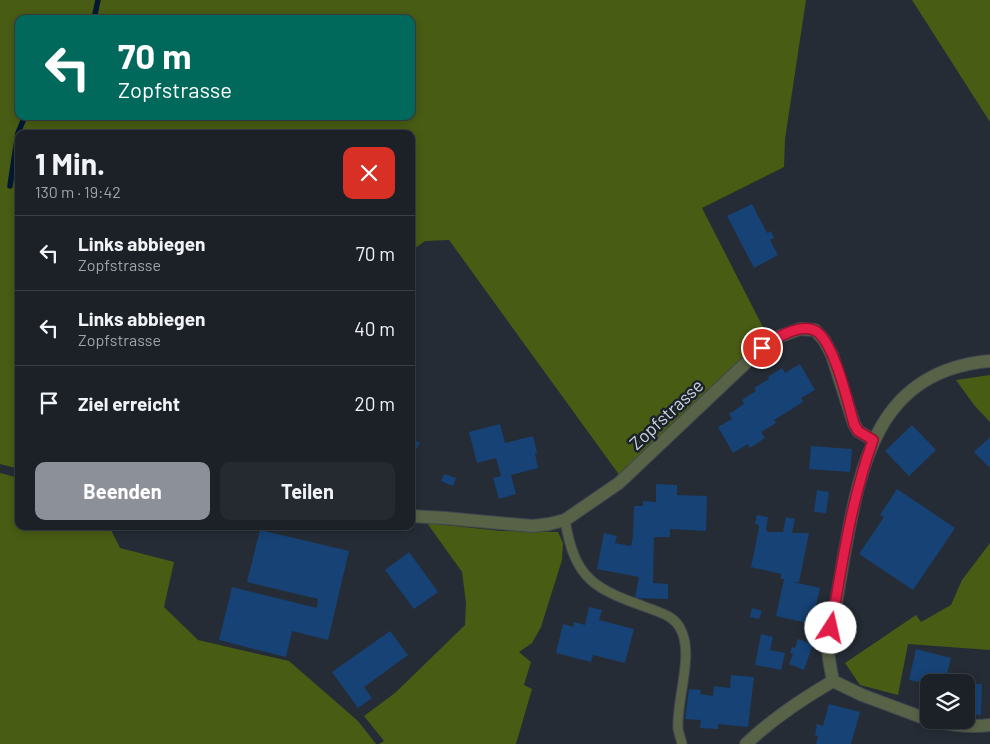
<!DOCTYPE html>
<html lang="de">
<head>
<meta charset="utf-8">
<style>
  :root { --surface:#1c2128; --page:#252930; --text:#f1f3f6; --muted:#a0a3a8; --line:#3a3e45; --accent:#8c9099 }
  body { margin:0; font-family:Barlow,sans-serif; background:var(--page); color:var(--text); height:100vh; display:flex; flex-direction:column; font-size:19px; white-space:nowrap }
  * { box-sizing:border-box; margin:0 }
  p { font-size:16px; color:var(--muted) }
  .icon { flex:none; width:28px; height:28px; fill:none; stroke:currentColor; stroke-width:2; stroke-linecap:round; stroke-linejoin:round }
  .map { position:relative; flex:1; overflow:hidden }
  .drawer { position:absolute; left:15px; top:130px; width:400px; height:400px; display:flex; flex-direction:column; background:var(--surface); border-radius:10px; box-shadow:0 2px 8px #0003,0 0 0 1px var(--line) }
  .drawer>* { flex:none }
  .banner { position:absolute; left:15px; top:15px; width:400px; height:105px; border-radius:10px; box-shadow:0 2px 8px #0003,0 0 0 1px var(--line); background:#00695c; color:#fff; overflow:hidden }
  .fabs { position:absolute; left:920px; top:674px; display:grid; gap:10px }
  .fabs a { display:grid; place-items:center; width:55px; height:55px; border-radius:10px; background:var(--surface); box-shadow:0 2px 8px #0003,0 0 0 1px var(--line); font-size:25px }
  .pin { position:absolute; display:grid; place-items:center; width:42px; height:42px; color:#fff; margin:-21px; border:2px solid #fff; border-radius:50%; box-shadow:0 1px 5px #0007 }
  .me { position:absolute; width:55px; margin:-28px; rotate:10deg; stroke-linejoin:round; filter:drop-shadow(0 0 4px #0008) }
  .turn { display:flex; align-items:center; gap:18px; height:105px; padding:0 20px; font-size:22px }
  .turn .icon { width:65px; height:65px; stroke-width:2.5 }
  .turn b { display:block; font-size:35px; line-height:42px }
  .round { display:grid; place-items:center; flex:none; width:52px; height:52px; border-radius:10px; background:var(--page) }
  .overview { display:flex; align-items:center; justify-content:space-between; height:85px; padding:0 20px }
  h1 { font-size:30px; font-weight:700; line-height:38px }
  .button { display:flex; gap:10px; margin-top:auto; padding:10px 20px }
  .button a { flex:1; height:58px; border-radius:10px; background:var(--accent); color:#fff; font-size:20px; font-weight:700; line-height:58px; text-align:center }
  .button a+a { background:var(--page); color:var(--text) }
  ul { padding:0; list-style:none }
  li { display:flex; align-items:center; gap:15px; height:75px; padding:0 20px; border-top:1px solid var(--line) }
  li div { flex:1 }
  li b { display:block; font-size:19px }
  li em { font-style:normal }
  .map>svg:first-child { display:block }
</style>
</head>
<body>
<div class="map">
<svg width="990" height="744" viewBox="0 0 990 744">
  <rect width="100%" height="100%" fill="#252c35"/>
  <!-- green -->
  <g fill="#485c14" fill-rule="evenodd">
    <path d="M0,0h806l-21,139 -1,28 -82,41 66,129 -148,139 -171,-236 -24,1 -14,10v-117h-392v335l-19,-5zM19,19h392v97h-392z"/>
    <polygon points="912,0 990,0 990,122"/>
    <polygon points="990,375 990,422 974,405 956,380"/>
    <polygon points="0,473 19,478 19,526 109,526 120,548 174,562 164,607 198,640 289,661 358,721 376,744 0,744"/>
    <polygon points="427,523 501,531 558,532 563,543 562,560 541,627 532,643 519,652 531,662 524,685 532,689 516,744 379,744 384,741 364,716 395,693 465,625 466,603 462,572"/>
    <polygon points="990,543 990,650 908,644 898,695 860,685 845,663 916,615 921,622 951,605 962,580"/>
  </g>
  <g fill="none" stroke-linecap="round" stroke-linejoin="round">
    <!-- stream -->
    <g stroke="#031833" stroke-width="5.5">
      <polyline points="94,19 98,0"/>
      <polyline points="10,186 18,133 25,116"/>
    </g>
  </g>
  <!-- building -->
  <g fill="#164276">
    <polygon points="752,204 767,233 771,231 774,238 770,240 778,255 754,268 727,216"/>
    <polygon points="800,364 815,390 801,398 803,402 774,420 776,423 761,432 765,438 750,448 748,444 733,453 718,427 732,419 729,414 744,404 742,400 756,391 754,388 769,379 768,377 782,368 785,373"/>
    <polygon points="500,424 505,443 533,436 537,453 535,454 538,468 511,475 516,494 499,499 493,478 501,476 496,458 477,463 469,432"/>
    <polygon points="912,425 936,450 909,476 885,451"/>
    <polygon points="990,437 990,468 974,452"/>
    <polygon points="411,438 420,443 411,458"/>
    <polygon points="811,446 852,449 850,472 809,469"/>
    <polygon points="444,474 456,478 453,486 441,481"/>
    <polygon points="656,484 677,485 677,495 707,496 706,531 670,529 670,537 654,537 653,583 668,584 668,599 635,598 639,577 597,569 604,533 617,536 615,543 631,546 633,536 634,506 643,506 643,501 656,502"/>
    <polygon points="897,489 955,528 913,590 859,554 884,517 880,515"/>
    <polygon points="817,490 829,492 826,513 814,512"/>
    <polygon points="757,515 768,517 766,529 768,532 783,532 786,517 795,519 792,533 809,533 799,582 793,582 820,588 812,624 776,616 784,579 781,579 781,574 751,567 759,528 759,525 755,524"/>
    <polygon points="260,530 349,551 328,640 292,631 286,657 219,640 232,587 317,608 318,599 247,582"/>
    <polygon points="409,552 438,592 414,609 385,570"/>
    <polygon points="589,607 602,610 599,620 634,629 625,663 593,655 591,662 556,653 563,624 573,627 574,622 585,625"/>
    <polygon points="752,608 762,611 759,619 750,617"/>
    <polygon points="390,631 408,655 364,687 372,698 358,708 332,672"/>
    <polygon points="761,634 773,637 770,650 785,653 781,670 755,665"/>
    <polygon points="798,639 813,644 804,670 789,664 793,654 790,653 792,647 795,648"/>
    <polygon points="916,649 951,658 945,682 929,682 929,684 909,680"/>
    <polygon points="731,675 754,677 748,727 718,724 718,729 700,728 701,720 685,719 689,689 701,690 700,694 713,696 714,686 730,688"/>
    <polygon points="966,683 982,684 981,715 966,714"/>
    <polygon points="829,704 860,712 851,744 816,744 818,736 815,735 817,724 823,726"/>
  </g>
  <g fill="none" stroke-linecap="round" stroke-linejoin="round">
    <defs>
      <path id="lane" d="M565,520c10,62 31,69 86,89 13,5 24,8 30,21 13,25 -5,71 -3,99 1,5 3,10 4,15"/>
      <g id="street">
        <polyline points="411,516 445,518 533,526 549,524 565,520 619,483 750,359 775,338 800,329 815,330 824,340 832,355 854,424 858,431 873,440"/>
        <path d="M833,681c-2,-11 -5,-23 -5,-34 0,-8 3,-18 5,-26 3,-20 7,-40 10,-60 17,-94 32,-190 147,-200"/>
        <polyline points="833,681 862,695 929,720"/>
        <path d="M930,720c20,5 39,8 60,5"/>
        <path d="M746,744c26,-25 56,-45 87,-63"/>
      </g>
    </defs>
    <!-- lane casing -->
    <use href="#lane" stroke="#404750" stroke-width="11"/>
    <!-- street casing -->
    <use href="#street" stroke="#404750" stroke-width="14"/>
    <!-- lane -->
    <use href="#lane" stroke="#586246" stroke-width="9"/>
    <!-- street -->
    <use href="#street" stroke="#586246" stroke-width="12"/>
  </g>
  <g fill="none" stroke-linecap="round" stroke-linejoin="round">
    <defs>
      <path id="route" d="M762,348c12,-9 38,-26 54,-17 18,11 32,72 38,93l4,7 15,9c-22,61 -31,124 -42,188"/>
    </defs>
    <!-- route casing -->
    <use href="#route" stroke="#92132f" stroke-width="12"/>
    <!-- route -->
    <use href="#route" stroke="#e11d48" stroke-width="9"/>
  </g>
  <g text-anchor="middle" dominant-baseline="central" stroke-width="5" stroke-linejoin="round" paint-order="stroke">
    <!-- street labels -->
    <g font-size="18" fill="#d0d5db" stroke="#1c222b">
      <text transform="translate(666 414) rotate(-43)">Zopfstrasse</text>
    </g>
  </g>
</svg>
<div class="fabs">
<a><svg class="icon" aria-label="layers" viewBox="0 0 24 24"><path d="M12 4l9 5-9 5-9-5zM3 14l9 5 9-5"/></svg></a>
</div>
<div class="pin" style="left:762px;top:348px;background:#d93025"><svg class="icon" aria-label="arrive" viewBox="0 0 24 24"><path d="M6 21V4h12l-3 4 3 4H6"/></svg></div>
<svg class="me" style="left:831px;top:628px" viewBox="-20 -20 40 40"><circle r="19" fill="#fff"/><path d="M0-13L10 11 0 6-10 11z" fill="#e11d48"/></svg>
<div class="banner">
<div class="turn"><svg class="icon" aria-label="left" viewBox="0 0 24 24"><path d="M17 20v-9H6M10 6l-5 5 5 5"/></svg><div><b>70 m</b>Zopfstrasse</div></div>
</div>
<section class="drawer">
<div class="overview"><div><h1>1 Min.</h1><p>130 m · 19:42</p></div><a class="round" style="background:#d93025;color:#fff"><svg class="icon" aria-label="close" viewBox="0 0 24 24"><path d="M6 6l12 12M18 6L6 18"/></svg></a></div>
<ul>
<li><svg class="icon" aria-label="left" viewBox="0 0 24 24"><path d="M17 20v-9H6M10 6l-5 5 5 5"/></svg><div><b>Links abbiegen</b><p>Zopfstrasse</p></div><em>70 m</em></li>
<li><svg class="icon" aria-label="left" viewBox="0 0 24 24"><path d="M17 20v-9H6M10 6l-5 5 5 5"/></svg><div><b>Links abbiegen</b><p>Zopfstrasse</p></div><em>40 m</em></li>
<li><svg class="icon" aria-label="arrive" viewBox="0 0 24 24"><path d="M6 21V4h12l-3 4 3 4H6"/></svg><div><b>Ziel erreicht</b></div><em>20 m</em></li>
</ul>
<div class="button"><a>Beenden</a><a>Teilen</a></div>
</section>
</div>
</body>
</html>
